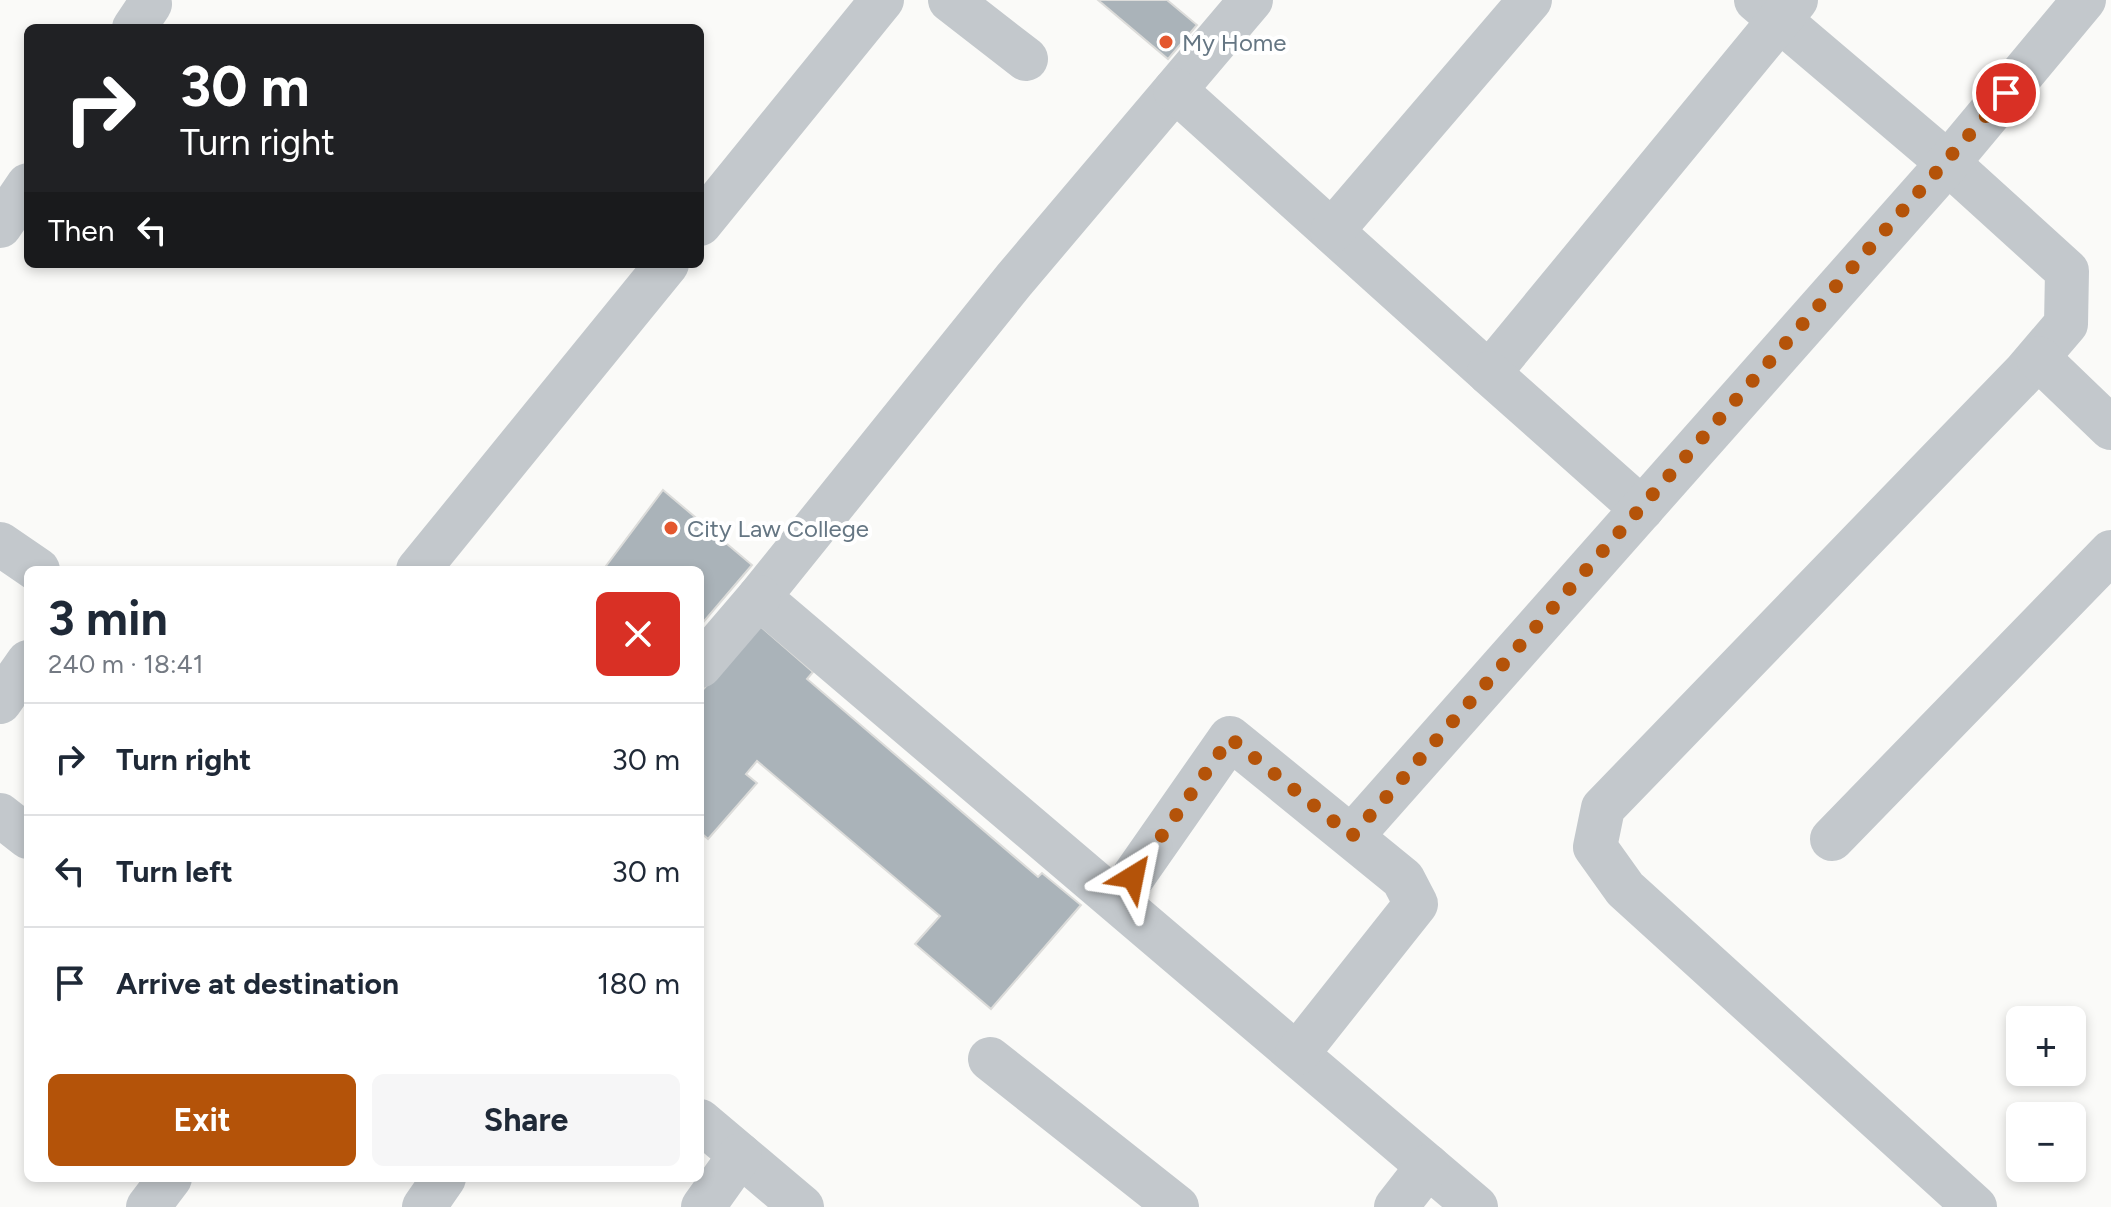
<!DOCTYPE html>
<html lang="en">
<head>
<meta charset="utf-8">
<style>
  :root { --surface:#fff; --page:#f6f6f7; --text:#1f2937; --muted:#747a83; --line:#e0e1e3; --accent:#b45309 }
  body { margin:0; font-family:Figtree,sans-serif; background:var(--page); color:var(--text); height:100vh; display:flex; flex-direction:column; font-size:30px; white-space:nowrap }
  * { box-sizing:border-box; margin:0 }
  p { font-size:26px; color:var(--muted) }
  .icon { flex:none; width:44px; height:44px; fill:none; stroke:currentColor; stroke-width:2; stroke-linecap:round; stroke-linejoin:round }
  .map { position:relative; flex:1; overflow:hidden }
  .side { position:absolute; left:24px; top:566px; width:680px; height:616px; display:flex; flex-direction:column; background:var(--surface); border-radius:12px; box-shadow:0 4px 12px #0003 }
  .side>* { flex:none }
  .banner { position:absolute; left:24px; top:24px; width:680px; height:244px; border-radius:12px; box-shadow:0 4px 12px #0003; background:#202124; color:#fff; overflow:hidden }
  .buttons { position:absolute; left:2006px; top:1006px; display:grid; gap:16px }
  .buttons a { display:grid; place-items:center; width:80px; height:80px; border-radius:12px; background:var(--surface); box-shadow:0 4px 12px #0003; font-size:40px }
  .pin { position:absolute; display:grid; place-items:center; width:68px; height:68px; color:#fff; margin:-34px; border:4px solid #fff; border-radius:50%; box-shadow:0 2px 8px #0007 }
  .me { position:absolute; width:88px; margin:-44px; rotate:35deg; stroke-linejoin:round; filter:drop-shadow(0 0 6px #0008) }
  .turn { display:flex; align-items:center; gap:28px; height:168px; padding:0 24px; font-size:36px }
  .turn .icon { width:104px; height:104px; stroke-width:2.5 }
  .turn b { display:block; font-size:56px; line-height:68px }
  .then { display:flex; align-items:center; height:76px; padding:0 24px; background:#0003; gap:16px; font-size:30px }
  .round { display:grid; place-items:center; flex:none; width:84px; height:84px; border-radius:12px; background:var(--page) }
  .headline { display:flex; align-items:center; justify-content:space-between; height:136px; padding:0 24px }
  h1 { font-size:48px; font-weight:700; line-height:60px }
  .button { display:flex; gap:16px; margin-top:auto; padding:16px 24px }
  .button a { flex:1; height:92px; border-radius:12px; background:var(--accent); color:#fff; font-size:32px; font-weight:700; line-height:92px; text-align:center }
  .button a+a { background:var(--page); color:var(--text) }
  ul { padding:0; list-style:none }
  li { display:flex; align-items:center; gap:24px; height:112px; padding:0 24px; border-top:2px solid var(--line) }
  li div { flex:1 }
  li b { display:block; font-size:30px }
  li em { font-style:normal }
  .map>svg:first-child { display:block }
</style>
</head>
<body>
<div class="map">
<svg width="2111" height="1207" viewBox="0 0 2111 1207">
  <rect width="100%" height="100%" fill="#fafaf8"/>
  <!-- building -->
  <g fill="#aab3b9" stroke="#dcdcda" stroke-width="2">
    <polygon points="1098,0 1167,0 1197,25 1168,59"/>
    <polygon points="663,490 752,565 700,626 700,570 603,570"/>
    <polygon points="759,625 813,672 807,679 1038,877 1042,873 1081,905 991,1009 915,944 940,916 757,761 746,774 757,783 708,839 700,832 700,693"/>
  </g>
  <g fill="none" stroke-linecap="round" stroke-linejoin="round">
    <!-- minor -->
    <g stroke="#c3c8cc" stroke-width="44">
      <polyline points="950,0 1026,59"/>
      <polyline points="1251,0 1014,280 759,597 1476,1207"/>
      <polyline points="1756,0 1948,163 2067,271 2066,324 2025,372 1603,808 1595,847 1625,889 1975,1207"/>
      <polyline points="134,28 150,4"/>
      <polyline points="1175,90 1489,373 1796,0"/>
      <polyline points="700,224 882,0"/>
      <polyline points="0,226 28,185"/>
      <polyline points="1332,231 1530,0"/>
      <polyline points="2038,358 2111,428"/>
      <polyline points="1489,373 1642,509"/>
      <polyline points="0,544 38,570"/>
      <polyline points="418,570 667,264"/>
      <polyline points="700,666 759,597"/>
      <polyline points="0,702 28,662"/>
      <polyline points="0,815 28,837"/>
      <polyline points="1352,836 1948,163 2084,0"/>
      <polyline points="1832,839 2111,552"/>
      <polyline points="1117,900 1230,738 1403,879 1416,904 1297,1054"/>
      <polyline points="990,1059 1177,1207"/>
      <polyline points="700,1121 802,1207"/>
      <polyline points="148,1207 170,1178"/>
      <polyline points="424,1207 444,1178"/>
      <polyline points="703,1207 740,1155"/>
      <polyline points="1396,1207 1428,1166"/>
    </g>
  </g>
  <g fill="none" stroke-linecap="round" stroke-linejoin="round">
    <!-- route -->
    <polyline stroke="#b45309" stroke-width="14" stroke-dasharray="0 25.2" points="1133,877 1230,738 1352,836 2006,93"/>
  </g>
  <!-- markers -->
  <g fill="#e4572e" stroke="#fff" stroke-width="3">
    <circle cx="1166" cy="42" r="8"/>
    <circle cx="671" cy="528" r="8"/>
  </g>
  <g text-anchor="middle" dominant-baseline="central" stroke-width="8" stroke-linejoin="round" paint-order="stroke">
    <!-- poi labels -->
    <g font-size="24" fill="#657683" stroke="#fff" text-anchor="start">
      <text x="1182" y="42">My Home</text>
      <text x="687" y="528">City Law College</text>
    </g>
  </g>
</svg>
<div class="buttons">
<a>+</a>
<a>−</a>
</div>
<div class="pin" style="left:2006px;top:93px;background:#d93025"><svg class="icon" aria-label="arrive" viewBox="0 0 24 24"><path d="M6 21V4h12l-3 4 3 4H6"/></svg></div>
<svg class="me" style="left:1133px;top:877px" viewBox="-20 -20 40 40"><path d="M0-17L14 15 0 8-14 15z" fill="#b45309" stroke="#fff" stroke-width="4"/></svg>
<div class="banner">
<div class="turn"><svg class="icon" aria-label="right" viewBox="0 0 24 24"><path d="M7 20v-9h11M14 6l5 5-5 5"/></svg><div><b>30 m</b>Turn right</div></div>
<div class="then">Then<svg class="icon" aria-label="left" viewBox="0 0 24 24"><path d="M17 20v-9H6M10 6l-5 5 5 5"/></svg></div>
</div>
<section class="side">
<div class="headline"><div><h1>3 min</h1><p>240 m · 18:41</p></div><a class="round" style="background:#d93025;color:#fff"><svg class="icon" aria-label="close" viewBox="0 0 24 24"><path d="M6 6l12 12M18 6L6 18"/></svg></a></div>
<ul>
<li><svg class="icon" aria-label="right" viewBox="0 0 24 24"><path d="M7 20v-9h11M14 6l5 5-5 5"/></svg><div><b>Turn right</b></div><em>30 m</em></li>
<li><svg class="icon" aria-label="left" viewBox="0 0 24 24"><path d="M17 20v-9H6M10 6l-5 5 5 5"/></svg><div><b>Turn left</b></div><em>30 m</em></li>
<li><svg class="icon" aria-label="arrive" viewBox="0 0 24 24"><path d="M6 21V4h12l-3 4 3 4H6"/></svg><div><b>Arrive at destination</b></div><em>180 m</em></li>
</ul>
<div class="button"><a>Exit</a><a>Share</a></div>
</section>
</div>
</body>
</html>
